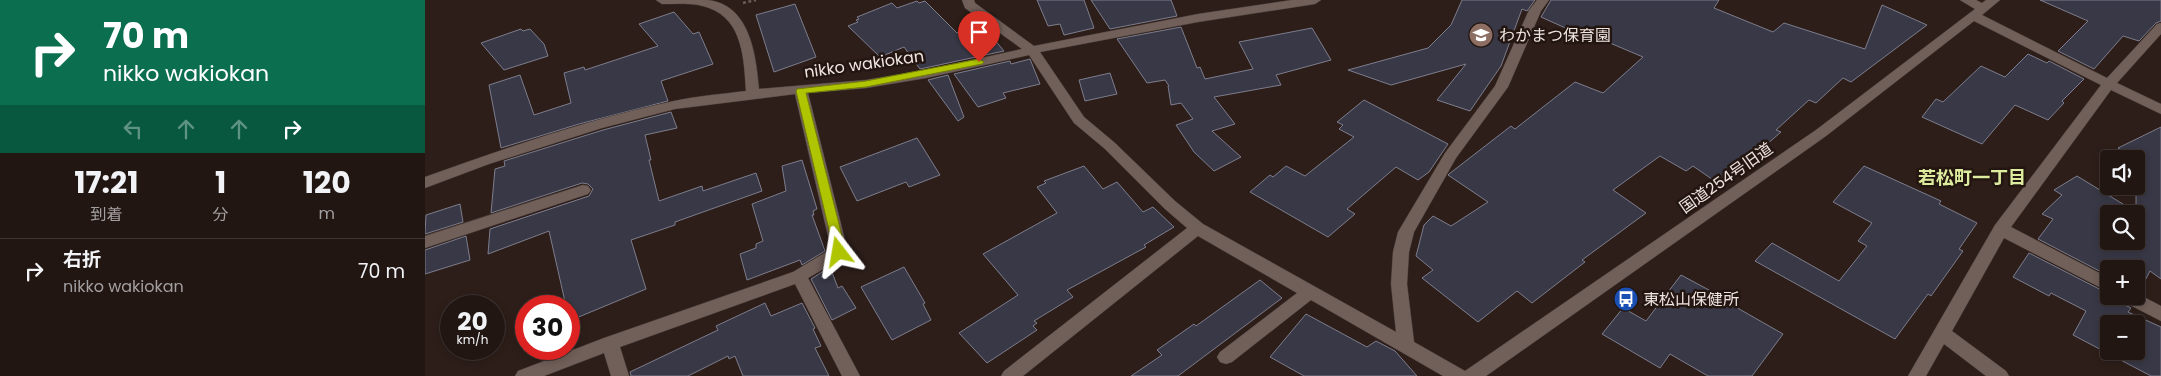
<!DOCTYPE html>
<html lang="ja">
<head>
<meta charset="utf-8">
<style>
  :root { --surface:#221613; --page:#2e2321; --text:#f1f3f6; --muted:#a29fa0; --line:#3f3533 }
  body { margin:0; font-family:Poppins,"Noto Sans JP",sans-serif; background:var(--page); color:var(--text); height:100vh; display:flex; flex-direction:column; font-size:19px; white-space:nowrap }
  * { box-sizing:border-box; margin:0 }
  p { font-size:16px; color:var(--muted) }
  .icon { flex:none; width:28px; height:28px; fill:none; stroke:currentColor; stroke-width:2; stroke-linecap:round; stroke-linejoin:round }
  .map { position:relative; flex:1; overflow:hidden }
  .side { display:flex; flex-direction:column; background:var(--surface); width:425px }
  .side>* { flex:none }
  .top-card { background:#0b6e4f; color:#fff; overflow:hidden }
  .fabs { position:absolute; left:1675px; top:150px; display:grid; gap:10px }
  .fabs a { display:grid; place-items:center; width:45px; height:45px; border-radius:5px; background:var(--surface); box-shadow:0 2px 8px #0003,0 0 0 1px var(--line); font-size:25px }
  .speed { position:absolute; left:15px; top:295px; display:flex; gap:10px; font-size:25px; font-weight:700; text-align:center }
  .speed>* { display:grid; place-content:center; width:65px; height:65px; border-radius:50%; background:var(--surface); box-shadow:0 2px 8px #0003,0 0 0 1px var(--line); line-height:1 }
  .speed small { font-size:12px; font-weight:400 }
  .speed .limit { border:8px solid #d22; background:#fff; color:#111 }
  .pin { position:absolute; display:grid; place-items:center; width:42px; height:42px; color:#fff; margin:-51px -21px; border-radius:50% 50% 50% 0; rotate:-45deg; box-shadow:0 0 5px #0007 }
  .pin .icon { rotate:45deg }
  .me { position:absolute; width:55px; margin:-28px; rotate:346deg; stroke-linejoin:round; filter:drop-shadow(0 0 4px #0008) }
  .turn { display:flex; align-items:center; gap:18px; height:105px; padding:0 20px; font-size:22px }
  .turn .icon { width:65px; height:65px; stroke-width:2.5 }
  .turn b { display:block; font-size:35px; line-height:42px }
  .lanes { display:flex; align-items:center; height:48px; padding:0 20px; background:#0003; justify-content:center; gap:25px; direction:ltr }
  .lanes .off { opacity:.35 }
  .eta { display:flex; justify-content:space-evenly; align-items:center; height:85px; text-align:center }
  .eta b { font-size:30px; font-weight:700; line-height:35px }
  ul { padding:0; list-style:none }
  li { display:flex; align-items:center; gap:15px; height:65px; padding:0 20px; border-top:1px solid var(--line) }
  li div { flex:1 }
  li b { display:block; font-size:19px }
  li em { font-style:normal }
  main { display:flex; flex:1; min-height:0 }
  .map>svg:first-child { display:block }
</style>
</head>
<body>
<main>
<section class="side">
<div class="top-card">
<div class="turn"><svg class="icon" aria-label="right" viewBox="0 0 24 24"><path d="M7 20v-9h11M14 6l5 5-5 5"/></svg><div><b>70 m</b>nikko wakiokan</div></div>
<div class="lanes"><svg class="icon off" aria-label="left" viewBox="0 0 24 24"><path d="M17 20v-9H6M10 6l-5 5 5 5"/></svg><svg class="icon off" aria-label="ahead" viewBox="0 0 24 24"><path d="M12 20V5M6 11l6-6 6 6"/></svg><svg class="icon off" aria-label="ahead" viewBox="0 0 24 24"><path d="M12 20V5M6 11l6-6 6 6"/></svg><svg class="icon" aria-label="right" viewBox="0 0 24 24"><path d="M7 20v-9h11M14 6l5 5-5 5"/></svg></div>
</div>
<div class="eta">
<div><b>17:21</b><p>到着</p></div>
<div><b>1</b><p>分</p></div>
<div><b>120</b><p>m</p></div>
</div>
<ul>
<li><svg class="icon" aria-label="right" viewBox="0 0 24 24"><path d="M7 20v-9h11M14 6l5 5-5 5"/></svg><div><b>右折</b><p>nikko wakiokan</p></div><em>70 m</em></li>
</ul>
</section>
<div class="map">
<svg width="1736" height="376" viewBox="0 0 1736 376">
  <rect width="100%" height="100%" fill="#2d1e19"/>
  <!-- building -->
  <g fill="#383846" stroke="#7d7d8d" fill-rule="evenodd">
    <polygon points="612,0 659,0 669,28 639,35 635,24 623,26"/>
    <polygon points="666,0 746,0 752,16 685,29"/>
    <polygon points="1037,0 1110,0 1102,11 1097,9 1076,66 1045,111 1012,100 1041,64 966,85 923,70 1003,48 1026,25"/>
    <polygon points="1126,0 1294,0 1289,8 1348,32 1359,23 1440,49 1457,5 1502,25 1426,82 1418,78 1391,103 1384,100 1351,130 1356,132 1333,152 1291,182 1268,166 1261,171 1235,156 1188,190 1221,213 1157,260 1160,262 1107,303 1092,291 1053,322 997,278 1008,270 991,256 999,225 1008,216 1026,226 1063,202 1023,175 1024,174 1086,126 1090,129 1150,82 1178,93 1218,57 1159,32 1156,35 1116,17"/>
    <polygon points="1615,0 1736,0 1736,21 1731,23 1714,41 1698,36 1669,69 1633,51 1663,21"/>
    <polygon points="492,1 494,3 500,1 532,33 547,27 556,36 564,33 579,51 495,69 479,47 455,57 423,26 433,22 431,20 434,19 432,17 467,3 472,8"/>
    <polygon points="370,4 391,57 349,72 331,15"/>
    <polygon points="249,12 268,34 274,32 288,64 236,81 243,101 154,124 76,148 64,85 95,75 109,115 146,103 139,73 159,67 160,70 233,46 214,24"/>
    <polygon points="756,27 772,68 775,67 780,79 828,69 814,42 887,28 906,60 851,75 856,85 789,97 810,124 787,131 816,157 789,171 769,152 751,125 768,119 756,103 746,105 743,86 744,86 740,80 722,83 692,39"/>
    <polygon points="96,29 98,31 105,29 119,44 123,56 79,70 56,43"/>
    <polygon points="1603,54 1622,63 1624,61 1659,79 1637,101 1639,103 1623,120 1590,105 1557,144 1497,117 1511,99 1518,102 1556,66 1580,77"/>
    <polygon points="605,59 615,84 578,93 581,98 553,107 529,74 585,61 586,64"/>
    <polygon points="685,73 692,94 660,101 654,80"/>
    <polygon points="523,75 539,117 533,121 503,80"/>
    <polygon points="939,100 1023,144 1004,172 993,180 971,167 922,209 930,214 903,237 825,192 845,175 848,177 861,166 880,176 929,137 914,129 918,125 912,122"/>
    <polygon points="246,112 252,128 220,135 226,160 224,160 234,201 277,186 278,191 331,173 337,191 250,222 250,225 206,240 221,289 144,321 144,306 141,306 124,231 63,254 65,229 164,196 168,189 163,184 157,183 66,213 70,169 80,166 79,161 178,130"/>
    <path d="M1736,127v152l-11,-8 -11,21 -3,-1v-22h-27v7l-71,-37 15,-20 -11,-5 20,-19 -8,-5 23,-14 59,36v-53l-18,-11zM1684,214h27v27h-27z"/>
    <polygon points="492,138 515,175 484,187 481,182 432,201 415,167"/>
    <polygon points="377,160 392,209 388,211 389,215 387,215 400,251 377,265 375,260 322,280 315,254 331,248 331,244 338,241 327,204 361,191 357,166"/>
    <polygon points="659,166 678,189 692,182 718,212 728,207 749,227 719,245 721,247 642,290 648,297 609,321 612,323 608,326 612,330 562,363 534,333 593,295 558,254 632,213 612,187 621,183 619,181"/>
    <polygon points="1439,166 1516,201 1514,204 1552,223 1534,249 1538,251 1506,296 1503,294 1470,339 1330,261 1347,243 1414,281 1442,246 1433,241 1447,223 1408,202"/>
    <polygon points="35,204 38,222 0,234 1,215"/>
    <polygon points="41,236 45,260 0,274 0,250"/>
    <path d="M1604,253l80,41v2h9l3,7 10,5 -3,4 33,15v49h-10l-78,-41 13,-24 -35,-18 -2,3 -36,-19zM1684,324h27v27h-27z"/>
    <polygon points="405,267 413,288 417,286 431,308 407,320 386,279"/>
    <polygon points="479,267 500,303 498,304 506,320 467,340 436,287"/>
    <polygon points="1256,275 1310,304 1309,306 1358,334 1327,376 1283,376 1245,354 1235,368 1177,334 1198,308 1221,321"/>
    <polygon points="835,280 857,298 753,376 706,376 737,355 732,350 769,324 771,326"/>
    <polygon points="340,303 346,316 377,303 390,328 388,329 396,346 390,348 404,376 318,376 310,356 304,359 303,356 263,376 206,376 205,372 293,330 291,326"/>
    <polygon points="881,314 942,347 951,341 970,351 992,376 879,376 845,357"/>
  </g>
  <g fill="none" stroke-linecap="round" stroke-linejoin="round">
    <defs>
      <g id="minor">
        <path d="M231,0c17,0 34,0 51,0 43,4 49,55 52,89l107,-9 60,-10 96,-21 -57,-41 -3,-8h12l1,3 59,43 164,-32 94,-14h29l-6,4 -117,18 -158,30 44,65 31,26 60,58 28,23 193,108 -5,-48 2,-32 5,-20 47,-79 50,-67 34,-76 8,-10h12l-8,11 -33,76 -52,71 -42,74 -5,20 -2,32 7,58 51,29 351,-241 159,-121 -15,-9h16l6,3 4,-3h14l-18,15 125,63 50,-54 4,-1v11l-44,49 44,21v10l-50,-24 -100,137 98,51v14l-105,-54 -52,93 54,40 3,5h-23l-42,-32 -18,32h-18l87,-151 106,-140 -127,-64 -148,115 -340,240h-43l-132,-76 -79,62 -6,2 -6,-2 -3,-5 3,-5 77,-59 -99,-57 -175,140h-22l3,-5 183,-143 -22,-19 -60,-60 -31,-26 -45,-68 -103,23 -60,10 -58,5 40,159 -2,4 -38,22 52,98h-18l-47,-92 -175,63 9,29h-18l-7,-23 -60,23h-29l3,-5 86,-33 189,-66 38,-23 -36,-155 -120,15 -73,19 -113,36 -64,24v-11c81,-29 164,-58 249,-76 23,-5 48,-7 72,-10 -2,-31 -3,-71 -37,-83 -15,-6 -32,-4 -47,-4z"/>
        <polygon points="158,185 163,186 166,190 163,194 0,248 0,236"/>
        <polygon points="1711,293 1736,306 1736,321 1697,301 1695,296 1711,296"/>
      </g>
    </defs>
    <!-- minor casing -->
    <use href="#minor" stroke="#483d39" stroke-width="1"/>
    <!-- path -->
    <polyline stroke="#695c57" stroke-width="2.5" stroke-dasharray="3 2.5" stroke-linecap="butt" points="318,3 331,0"/>
    <!-- minor -->
    <use href="#minor" fill="#715f59" fill-rule="evenodd"/>
  </g>
  <!-- route -->
  <polygon fill="#b0c501" stroke="#728001" points="554,59 559,62 557,64 441,87 381,93 421,252 419,255 410,255 371,91 372,89 441,81"/>
  <!-- icons -->
  <defs>
    <symbol id="school-disc" viewBox="-11 -11 22 22"><circle r="9.5" fill="#8d6e63" stroke="#231510"/><path d="M0-5L7-2L0 1L-7-2ZM-4 1L0 2.5L4 1V4Q0 6-4 4Z" fill="#fff"/></symbol>
    <symbol id="bus-disc" viewBox="-11 -11 22 22"><circle r="9.5" fill="#1a4fb4" stroke="#231510"/><path d="M-5-6H5V4H4V6H2V4H-2V6H-4V4H-5ZM-3.5-4V0h7V-4ZM-3.5 1.2v1.5H-2V1.2ZM2 1.2v1.5H3.5V1.2Z" fill="#fff"/></symbol>
  </defs>
  <g fill-rule="evenodd">
    <use href="#school-disc" x="1042" y="21" width="28" height="28"/>
    <use href="#bus-disc" x="1187" y="285" width="28" height="28"/>
  </g>
  <g text-anchor="middle" dominant-baseline="central" stroke-width="5" stroke-linejoin="round" paint-order="stroke">
    <!-- poi labels -->
    <g font-size="16" fill="#eee4e0" stroke="#231510" text-anchor="start">
      <text x="1074" y="35">わかまつ保育園</text>
      <text x="1218" y="299">東松山保健所</text>
    </g>
    <!-- street labels -->
    <g font-size="16" fill="#eee4e0" stroke="#231510">
      <text transform="translate(439 64) rotate(-8)">nikko wakiokan</text>
      <text transform="translate(1301 178) rotate(-35)">国道254号旧道</text>
    </g>
    <!-- neighbourhood labels -->
    <g font-size="18" font-weight="bold" fill="#ddec9e" stroke="#231510">
      <text x="1547" y="177">若松町一丁目</text>
    </g>
  </g>
</svg>
<div class="fabs">
<a><svg class="icon" aria-label="sound" viewBox="0 0 24 24"><path d="M4 9h4l5-4v14l-5-4H4zM17 9q2 3 0 6"/></svg></a>
<a><svg class="icon" aria-label="search" viewBox="0 0 24 24"><circle cx="10" cy="10" r="6"/><path d="M15 15l6 6"/></svg></a>
<a>+</a>
<a>−</a>
</div>
<div class="speed"><div>20<small>km/h</small></div><div class="limit">30</div></div>
<div class="pin" style="left:554px;top:62px;background:#d93025"><svg class="icon" aria-label="arrive" viewBox="0 0 24 24"><path d="M6 21V4h12l-3 4 3 4H6"/></svg></div>
<svg class="me" style="left:414px;top:252px" viewBox="-20 -20 40 40"><path d="M0-17L14 15 0 8-14 15z" fill="#b0c501" stroke="#fff" stroke-width="4"/></svg>
</div>
</main>
</body>
</html>
